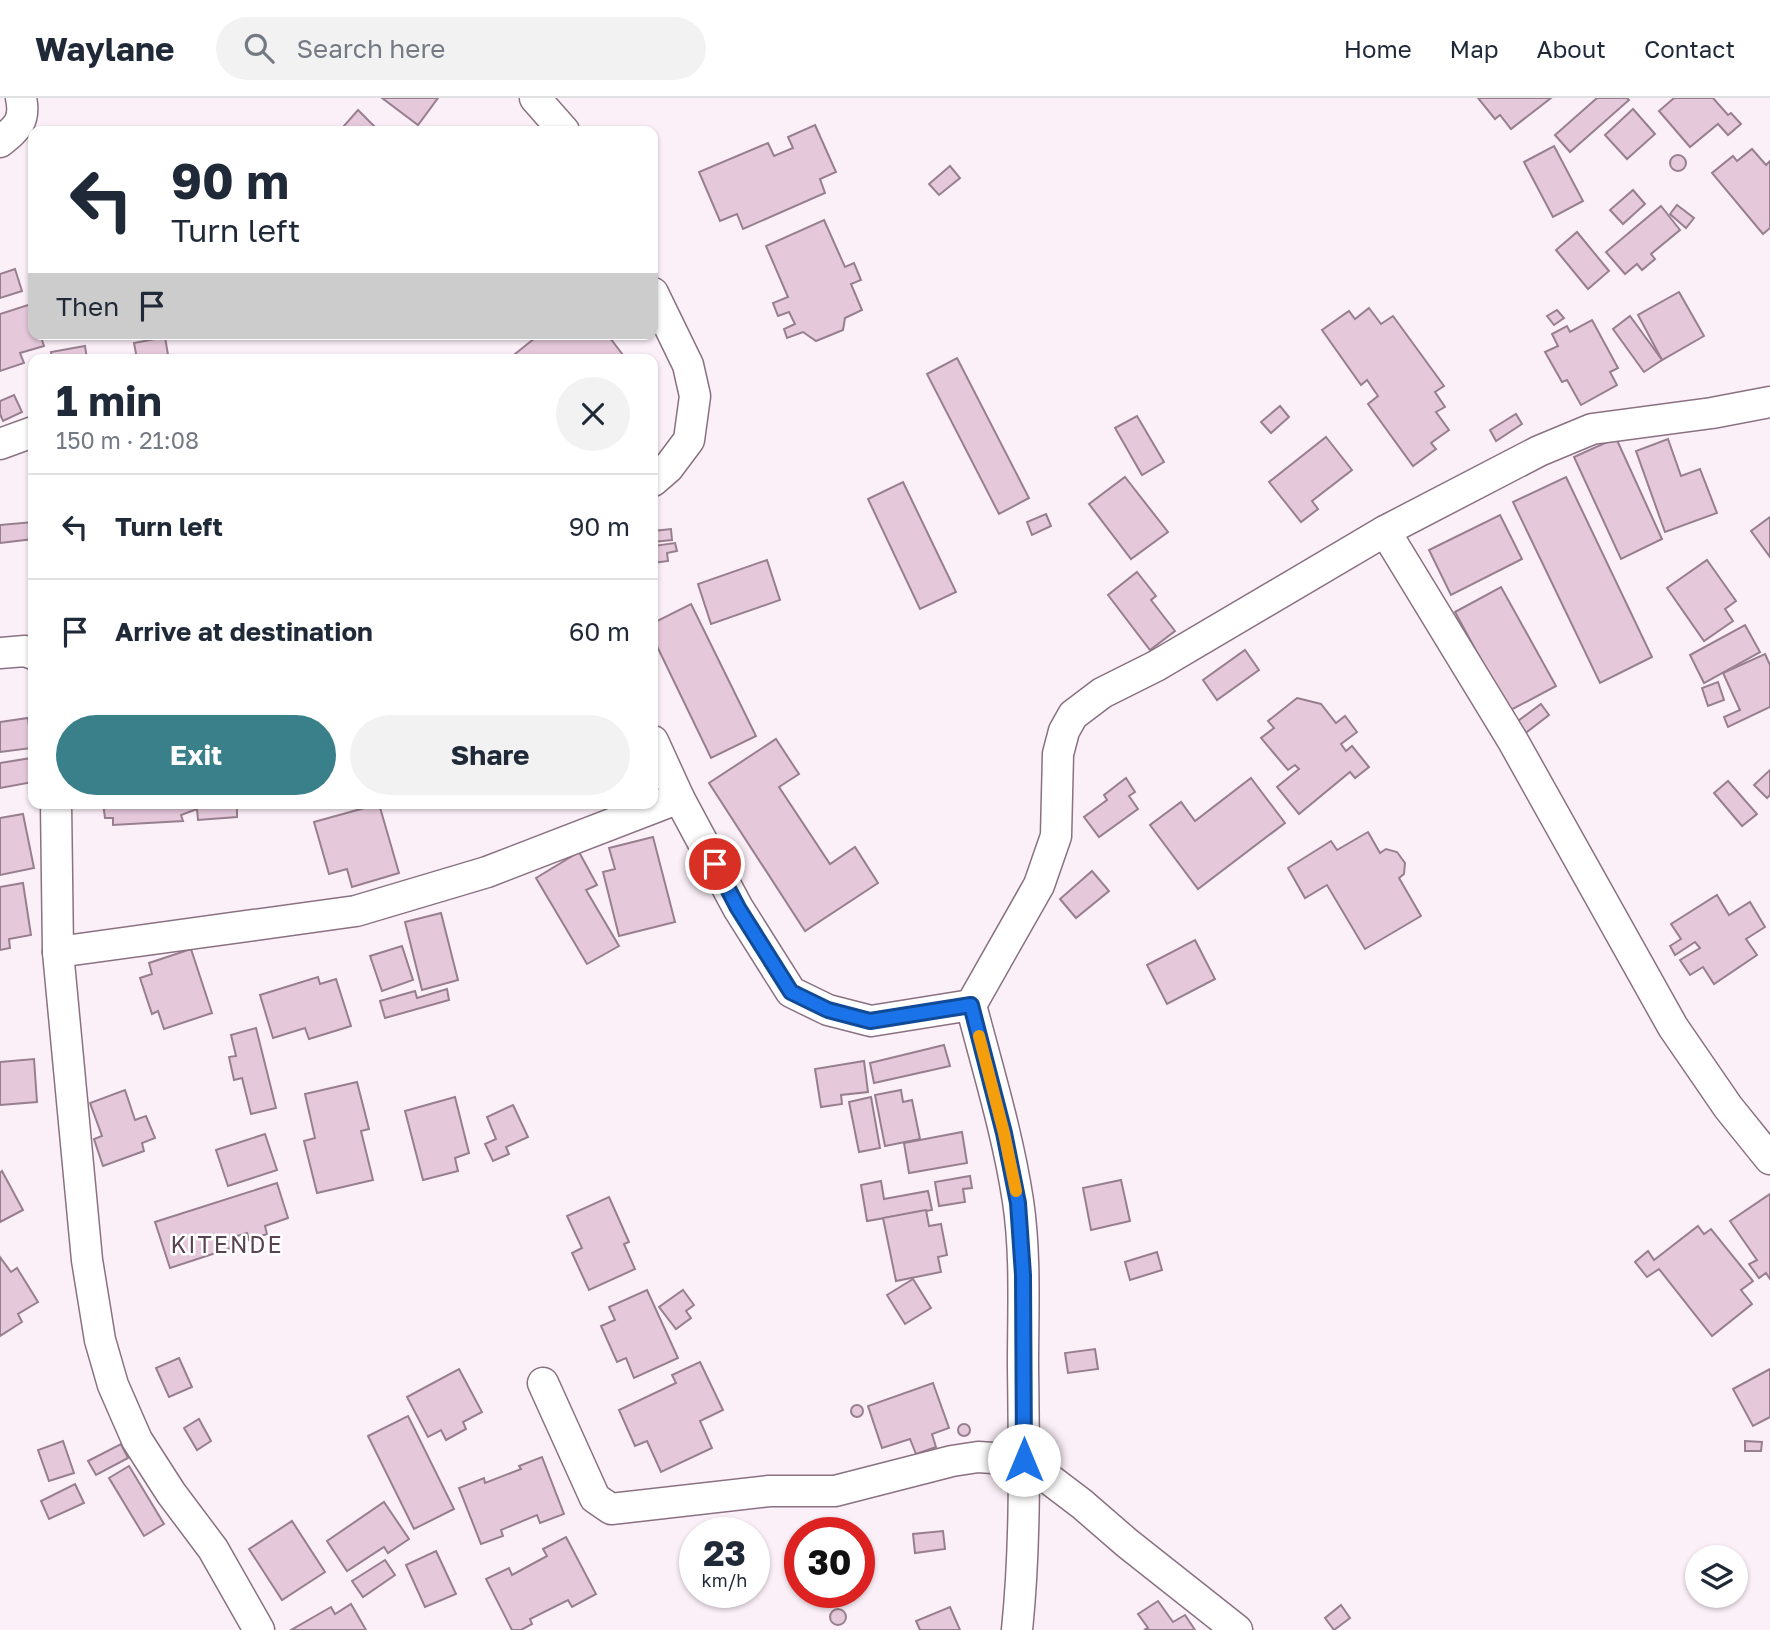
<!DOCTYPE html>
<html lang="en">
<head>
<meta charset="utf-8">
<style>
  :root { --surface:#fff; --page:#f2f2f3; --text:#1f2937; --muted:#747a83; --line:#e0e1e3; --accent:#39808a }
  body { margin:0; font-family:"Golos Text",sans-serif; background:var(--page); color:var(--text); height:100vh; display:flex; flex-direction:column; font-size:26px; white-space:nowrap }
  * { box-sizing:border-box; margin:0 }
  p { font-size:23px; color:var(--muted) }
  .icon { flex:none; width:38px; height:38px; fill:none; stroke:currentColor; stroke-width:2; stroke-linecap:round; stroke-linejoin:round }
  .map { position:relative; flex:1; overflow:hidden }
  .sheet { position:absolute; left:28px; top:256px; width:630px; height:455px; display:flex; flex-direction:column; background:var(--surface); border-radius:14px; box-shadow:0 2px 5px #0004 }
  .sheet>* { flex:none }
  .top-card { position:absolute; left:28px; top:28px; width:630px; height:214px; border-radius:14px; box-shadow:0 2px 5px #0004; background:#fff; color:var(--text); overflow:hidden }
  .controls { position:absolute; left:1685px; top:1447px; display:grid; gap:14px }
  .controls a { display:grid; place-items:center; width:63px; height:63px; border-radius:50%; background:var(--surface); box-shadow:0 2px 5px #0004; font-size:35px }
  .speed { position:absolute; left:679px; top:1419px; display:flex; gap:14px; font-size:35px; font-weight:700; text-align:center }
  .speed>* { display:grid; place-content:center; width:91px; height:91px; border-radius:50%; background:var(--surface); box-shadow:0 2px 5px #0004; line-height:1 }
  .speed small { font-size:18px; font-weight:400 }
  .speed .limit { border:10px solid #d22; background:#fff; color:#111 }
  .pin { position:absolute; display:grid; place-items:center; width:60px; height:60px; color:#fff; margin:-30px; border:4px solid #fff; border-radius:50%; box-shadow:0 2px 7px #0007 }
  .me { position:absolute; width:77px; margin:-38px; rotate:0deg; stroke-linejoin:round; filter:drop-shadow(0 0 5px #0008) }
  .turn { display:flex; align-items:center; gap:24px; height:147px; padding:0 28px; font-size:32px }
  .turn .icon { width:91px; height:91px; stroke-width:2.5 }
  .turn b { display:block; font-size:49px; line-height:60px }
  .then { display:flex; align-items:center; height:66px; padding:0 28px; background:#0003; gap:14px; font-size:26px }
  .round { display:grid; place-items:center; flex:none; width:74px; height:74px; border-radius:37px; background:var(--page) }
  .summary { display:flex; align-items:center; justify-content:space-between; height:119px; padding:0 28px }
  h1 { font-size:42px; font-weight:700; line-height:52px }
  .button { display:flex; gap:14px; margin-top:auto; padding:14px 28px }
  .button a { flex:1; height:80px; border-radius:42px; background:var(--accent); color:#fff; font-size:28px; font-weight:700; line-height:80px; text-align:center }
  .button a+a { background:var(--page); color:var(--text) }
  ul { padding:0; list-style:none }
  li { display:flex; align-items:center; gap:21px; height:105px; padding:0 28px; border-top:2px solid var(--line) }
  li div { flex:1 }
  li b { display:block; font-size:26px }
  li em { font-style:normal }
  header { display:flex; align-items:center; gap:42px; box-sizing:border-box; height:98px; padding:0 35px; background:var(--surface); border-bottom:2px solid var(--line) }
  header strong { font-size:33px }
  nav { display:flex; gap:38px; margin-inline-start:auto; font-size:24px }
  .search { width:490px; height:63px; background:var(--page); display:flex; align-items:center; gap:18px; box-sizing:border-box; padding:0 24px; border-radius:38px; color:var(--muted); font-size:26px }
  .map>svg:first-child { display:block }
</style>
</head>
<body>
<header>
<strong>Waylane</strong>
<div class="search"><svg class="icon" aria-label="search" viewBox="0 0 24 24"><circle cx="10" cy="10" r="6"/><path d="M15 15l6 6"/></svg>Search here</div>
<nav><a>Home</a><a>Map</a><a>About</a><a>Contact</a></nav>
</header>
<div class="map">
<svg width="1770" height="1532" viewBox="0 0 1770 1532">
  <rect width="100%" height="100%" fill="#fcf0f8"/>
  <!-- building -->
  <g fill="#e5c9db" stroke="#987f8f" stroke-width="2">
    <polygon points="382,0 438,0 418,27"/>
    <polygon points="1478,0 1551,0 1511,31 1500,17 1495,21"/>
    <polygon points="1597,0 1627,0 1629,2 1570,54 1555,37"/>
    <polygon points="1674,0 1713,0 1728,17 1731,15 1741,26 1728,37 1718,26 1690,49 1659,13"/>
    <polygon points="1633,11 1655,36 1627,61 1605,37"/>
    <polygon points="358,12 379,33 348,33 343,29"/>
    <polygon points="815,27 836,74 820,81 825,95 743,131 737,116 720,123 699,74 768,45 774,58 793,50 788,39"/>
    <polygon points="1554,48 1583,103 1553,119 1524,64"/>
    <polygon points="1752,51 1766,67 1770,63 1770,130 1763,136 1712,75 1733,58 1737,63"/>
    <circle cx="1678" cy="65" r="8"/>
    <polygon points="950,68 960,80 939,97 929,86"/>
    <polygon points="1633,92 1645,106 1623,126 1610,112"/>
    <polygon points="1677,107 1694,120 1686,130 1670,116"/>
    <polygon points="1661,108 1680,132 1651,156 1655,161 1642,172 1637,166 1625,176 1606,154"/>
    <polygon points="824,122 845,169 854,165 861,182 851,186 862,212 845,220 843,232 816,243 803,234 787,240 784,231 795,226 789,214 778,218 773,205 788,199 766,148"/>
    <polygon points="1577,134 1609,173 1588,191 1556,152"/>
    <polygon points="15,171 22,193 0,200 0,176"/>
    <polygon points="1679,194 1704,238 1662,262 1638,217"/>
    <polygon points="31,206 33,236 40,236 44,248 20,255 24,265 0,273 0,216"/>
    <polygon points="1369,210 1381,226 1393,218 1444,288 1435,294 1445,309 1436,314 1449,332 1431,345 1436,351 1413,368 1368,306 1378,298 1367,282 1361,287 1322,232 1349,213 1355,221"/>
    <polygon points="1557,212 1564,220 1554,227 1547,218"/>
    <polygon points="1630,218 1662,262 1644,274 1613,231"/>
    <polygon points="1592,222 1618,270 1610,274 1617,287 1581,307 1567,282 1562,284 1545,254 1558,248 1552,236 1567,228 1570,234"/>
    <polygon points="540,236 607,236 626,261 518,261 515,256"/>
    <polygon points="165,239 168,257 137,261 134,245"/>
    <polygon points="85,248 87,261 52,261 51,254"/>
    <polygon points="957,260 1029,400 999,416 927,276"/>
    <polygon points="14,297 22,314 3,323 0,316 0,303"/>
    <polygon points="1280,308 1289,319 1271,335 1261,324"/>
    <polygon points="1516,316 1522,326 1496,343 1490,332"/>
    <polygon points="1137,318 1164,364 1142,377 1115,330"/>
    <polygon points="1326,339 1352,372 1312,403 1318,411 1301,424 1269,384"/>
    <polygon points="1616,340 1662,441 1621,461 1574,359"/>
    <polygon points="1668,341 1681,378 1700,371 1717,415 1665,434 1636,353"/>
    <polygon points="1125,379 1168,434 1131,461 1089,406"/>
    <polygon points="1566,379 1652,559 1600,585 1513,404"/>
    <polygon points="903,384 956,494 920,511 868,401"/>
    <polygon points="1046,416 1051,428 1032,437 1027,424"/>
    <polygon points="1500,417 1522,461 1451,497 1429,452"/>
    <polygon points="1770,419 1770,459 1751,433"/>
    <polygon points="33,424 33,441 0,445 0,427"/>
    <polygon points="671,431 672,442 653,444 653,433"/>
    <polygon points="675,445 677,453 667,455 668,463 653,465 653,448"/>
    <polygon points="767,462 780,502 711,526 698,486"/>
    <polygon points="1707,462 1736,503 1725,511 1733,523 1704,543 1667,490"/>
    <polygon points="1137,474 1156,498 1151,502 1175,533 1150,552 1108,497"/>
    <polygon points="1501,489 1556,588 1509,613 1455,514"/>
    <polygon points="691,506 756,638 711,660 653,540 653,525"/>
    <polygon points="1745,527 1760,554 1704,585 1690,557"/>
    <polygon points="1245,552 1259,572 1217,602 1203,582"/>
    <polygon points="1765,556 1770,567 1770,609 1728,629 1724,619 1740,612 1723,575"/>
    <polygon points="1718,584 1724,602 1708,608 1702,590"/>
    <polygon points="1297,600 1321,606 1336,625 1345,618 1357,634 1341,646 1346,653 1352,648 1369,669 1355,680 1350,674 1299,716 1277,689 1299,671 1295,667 1288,672 1261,640 1274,630 1268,623"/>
    <polygon points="1541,606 1549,617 1523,637 1514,626"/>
    <polygon points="28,620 32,650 0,654 0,624"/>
    <polygon points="776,641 799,676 779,689 830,766 855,749 878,785 805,833 709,685"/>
    <polygon points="31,660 33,684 0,690 0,665"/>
    <polygon points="1770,672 1770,697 1767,700 1754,687"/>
    <polygon points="1126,680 1135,694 1129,698 1138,711 1099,739 1084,719 1107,702 1104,697"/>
    <polygon points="1251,680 1285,725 1198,791 1150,727 1181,704 1195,723"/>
    <polygon points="1728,683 1757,716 1742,728 1714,695"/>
    <polygon points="103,705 260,705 237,710 237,719 198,722 197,711 181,717 183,723 113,727 113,720 105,720"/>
    <polygon points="379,706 399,775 352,789 347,771 329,776 314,724"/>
    <polygon points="23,716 34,770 0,777 0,720"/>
    <polygon points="1368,734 1380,755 1386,751 1397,754 1405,765 1404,776 1399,780 1421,818 1365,851 1327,787 1305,800 1288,770 1331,743 1337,752"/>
    <polygon points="653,739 675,824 619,838 603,774 615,771 609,750"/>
    <polygon points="579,754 597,787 586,792 619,848 587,866 536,780"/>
    <polygon points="1092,773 1109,793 1076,820 1060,801"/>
    <polygon points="23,785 31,837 9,841 10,850 0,852 0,789"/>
    <polygon points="1717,797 1729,817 1750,804 1765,829 1746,841 1757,857 1714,886 1703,869 1690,877 1680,862 1700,850 1695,844 1675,857 1670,848 1681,841 1671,826"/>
    <polygon points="441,815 458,882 422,892 405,824"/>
    <polygon points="1195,842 1215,881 1167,906 1147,867"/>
    <polygon points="402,848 413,882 382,893 370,858"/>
    <polygon points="191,851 212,915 164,931 158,913 152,916 140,880 152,876 149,865"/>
    <polygon points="318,879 320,886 336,881 351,928 309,941 305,930 273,940 260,897"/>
    <polygon points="447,891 449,902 385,920 380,903 415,893 417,900"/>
    <polygon points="256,930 276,1010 251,1016 242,980 234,982 229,959 236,958 231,937"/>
    <polygon points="944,947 950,968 874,985 870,965"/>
    <polygon points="34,961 37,1004 0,1007 0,964"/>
    <polygon points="864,963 868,994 841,997 842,1006 821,1009 815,971"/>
    <polygon points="357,984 369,1031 361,1033 373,1082 317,1095 304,1043 315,1040 305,996"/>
    <polygon points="125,992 135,1022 146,1018 155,1040 142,1045 144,1053 103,1068 94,1041 102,1038 90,1005"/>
    <polygon points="901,992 903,1004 912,1002 920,1041 885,1048 875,997"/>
    <polygon points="455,999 469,1055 455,1060 458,1073 423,1082 405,1013"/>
    <polygon points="871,999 880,1050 859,1054 849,1004"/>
    <polygon points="513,1007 528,1039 506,1049 509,1056 493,1063 485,1046 496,1041 487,1019"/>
    <polygon points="962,1034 967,1065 909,1075 904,1045"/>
    <polygon points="265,1036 277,1072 228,1088 216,1052"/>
    <polygon points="2,1073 23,1112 0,1124 0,1075"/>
    <polygon points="970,1078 972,1090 963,1091 965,1104 939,1108 935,1084"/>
    <polygon points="1121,1082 1130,1123 1091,1132 1083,1090"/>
    <polygon points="881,1083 884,1101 928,1093 932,1112 867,1123 861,1087"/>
    <polygon points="277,1085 288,1120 265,1128 267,1136 249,1142 247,1135 234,1139 237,1148 170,1170 155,1124"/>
    <polygon points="1770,1096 1770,1181 1766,1175 1759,1180 1749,1166 1757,1162 1730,1123"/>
    <polygon points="609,1099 629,1144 624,1146 635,1171 589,1192 572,1155 582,1150 567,1118"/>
    <polygon points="926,1112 929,1128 941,1126 947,1157 938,1159 941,1174 896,1183 883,1120"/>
    <polygon points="1698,1128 1704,1136 1711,1131 1753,1183 1741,1192 1752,1206 1712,1238 1659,1171 1647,1179 1635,1164 1648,1153 1654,1162"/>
    <polygon points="1157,1154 1162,1172 1130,1182 1125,1164"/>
    <polygon points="0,1159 11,1174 17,1170 38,1204 18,1216 22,1224 0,1238"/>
    <polygon points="913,1181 931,1210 905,1226 887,1197"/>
    <polygon points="647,1192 678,1260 634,1280 626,1260 617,1264 601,1228 615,1222 609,1209"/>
    <polygon points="683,1192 694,1207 686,1213 691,1220 676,1231 659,1209"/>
    <polygon points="1095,1251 1098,1271 1068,1275 1065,1255"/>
    <polygon points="179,1260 192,1289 169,1299 156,1270"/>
    <polygon points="700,1264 723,1312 700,1323 712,1350 661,1374 647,1343 635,1348 619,1312 676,1285 672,1277"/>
    <polygon points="459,1271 482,1314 463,1324 466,1331 446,1342 441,1332 428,1339 407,1299"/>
    <polygon points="1770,1271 1770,1319 1753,1328 1733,1291"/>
    <polygon points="933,1285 949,1330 932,1336 936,1349 916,1356 910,1341 882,1350 868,1308"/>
    <circle cx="857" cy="1313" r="6"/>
    <polygon points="408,1318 454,1411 414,1431 368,1338"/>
    <polygon points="199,1321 211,1343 197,1352 184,1330"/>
    <circle cx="964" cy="1332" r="6"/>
    <polygon points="63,1343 74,1375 49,1383 38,1352"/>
    <polygon points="1745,1343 1762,1344 1761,1353 1745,1353"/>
    <polygon points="121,1346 128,1360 96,1377 88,1363"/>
    <polygon points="542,1359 564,1416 540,1425 537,1417 501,1432 503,1438 481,1446 459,1390 484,1380 485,1385 521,1371 519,1368"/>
    <polygon points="129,1368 164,1426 144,1438 109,1380"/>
    <polygon points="75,1386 84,1405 49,1421 41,1403"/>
    <polygon points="384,1404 409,1441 388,1455 384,1449 347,1473 327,1443"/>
    <polygon points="292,1423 325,1474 282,1502 249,1451"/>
    <polygon points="943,1433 945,1451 915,1455 913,1436"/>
    <polygon points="566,1439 596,1496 572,1509 568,1502 530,1521 532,1526 521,1532 512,1532 486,1481 509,1470 512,1477 547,1458 543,1451"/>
    <polygon points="436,1453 456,1496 425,1509 406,1467"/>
    <polygon points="385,1462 395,1477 363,1499 352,1483"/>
    <polygon points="1158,1503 1173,1524 1185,1517 1195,1532 1144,1532 1148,1530 1138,1516"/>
    <polygon points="351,1506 366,1532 291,1532 331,1509 335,1516"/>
    <polygon points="1341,1507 1350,1520 1334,1532 1325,1520"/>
    <polygon points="950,1509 960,1532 920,1532 916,1523"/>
    <circle cx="838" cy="1519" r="8"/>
  </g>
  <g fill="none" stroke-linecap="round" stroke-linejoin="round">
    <defs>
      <g id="street">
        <polyline points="535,0 564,33"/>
        <path d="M0,44c17,-14 26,-21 21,-44"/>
        <polyline points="653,195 688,267 695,298 689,342 668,370 653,383"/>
        <polyline points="0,346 33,334"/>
        <polyline points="1385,433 1513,643 1673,929 1728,1009 1770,1061"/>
        <polyline points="0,555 25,553 33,556"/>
        <path d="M653,643l26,57 59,110 53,84 37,18 43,11 100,-16c17,65 37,130 47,196 8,54 5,110 5,164 1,88 3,177 -6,265"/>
        <polyline points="56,705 58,854 87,1162 100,1242 113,1287 137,1342 171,1395 213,1451 259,1532"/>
        <polyline points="58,854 356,813 487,774 679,700"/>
        <polyline points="971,907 1039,787 1056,738 1058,656 1064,633 1073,617 1102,595 1156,568 1385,433 1539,353 1592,331 1712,315 1770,304"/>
        <polyline points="543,1285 595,1400 611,1411 769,1393 835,1393 952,1363 978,1359 1024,1362 1082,1406 1127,1445 1237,1532"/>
      </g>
    </defs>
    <!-- street casing -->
    <use href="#street" stroke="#8a7182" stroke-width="33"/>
    <!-- street -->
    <use href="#street" stroke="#fff" stroke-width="30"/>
  </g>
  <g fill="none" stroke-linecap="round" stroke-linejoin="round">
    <defs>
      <polyline id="route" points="715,766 738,810 791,894 828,912 870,923 971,907 1004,1035 1018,1105 1023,1177 1024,1362"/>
    </defs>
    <!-- route casing -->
    <use href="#route" stroke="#114b97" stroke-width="18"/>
    <!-- route -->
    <use href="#route" stroke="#1a73e8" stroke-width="12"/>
    <!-- slow -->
    <polyline stroke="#f59e0b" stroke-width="12" points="979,938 1004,1035 1016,1093"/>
  </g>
  <g text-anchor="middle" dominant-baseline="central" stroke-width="5" stroke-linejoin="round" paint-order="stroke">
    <!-- quarter labels -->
    <g font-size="23" letter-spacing="2" fill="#594251" stroke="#fff">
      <text x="227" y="1146">KITENDE</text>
    </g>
  </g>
</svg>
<div class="controls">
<a><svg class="icon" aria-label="layers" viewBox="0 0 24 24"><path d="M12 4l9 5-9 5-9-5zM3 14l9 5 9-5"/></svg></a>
</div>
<div class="speed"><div>23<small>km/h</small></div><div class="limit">30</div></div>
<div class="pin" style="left:715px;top:766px;background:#d93025"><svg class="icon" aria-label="arrive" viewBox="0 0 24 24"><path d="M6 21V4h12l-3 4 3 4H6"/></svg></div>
<svg class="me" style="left:1024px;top:1362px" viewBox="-20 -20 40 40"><circle r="19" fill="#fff"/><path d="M0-13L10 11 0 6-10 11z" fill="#1a73e8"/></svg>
<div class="top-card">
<div class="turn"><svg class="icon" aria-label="left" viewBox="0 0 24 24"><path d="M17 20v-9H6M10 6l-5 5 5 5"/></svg><div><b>90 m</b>Turn left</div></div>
<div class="then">Then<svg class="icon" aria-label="arrive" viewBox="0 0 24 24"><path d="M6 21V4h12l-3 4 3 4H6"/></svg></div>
</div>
<section class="sheet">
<div class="summary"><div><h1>1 min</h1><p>150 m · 21:08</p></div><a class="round"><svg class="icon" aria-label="close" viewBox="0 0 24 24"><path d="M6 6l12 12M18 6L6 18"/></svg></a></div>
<ul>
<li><svg class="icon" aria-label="left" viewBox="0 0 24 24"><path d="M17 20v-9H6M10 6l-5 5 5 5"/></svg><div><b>Turn left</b></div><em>90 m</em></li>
<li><svg class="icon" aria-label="arrive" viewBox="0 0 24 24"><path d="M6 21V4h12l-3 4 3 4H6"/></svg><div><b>Arrive at destination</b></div><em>60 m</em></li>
</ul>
<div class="button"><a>Exit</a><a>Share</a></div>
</section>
</div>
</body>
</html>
